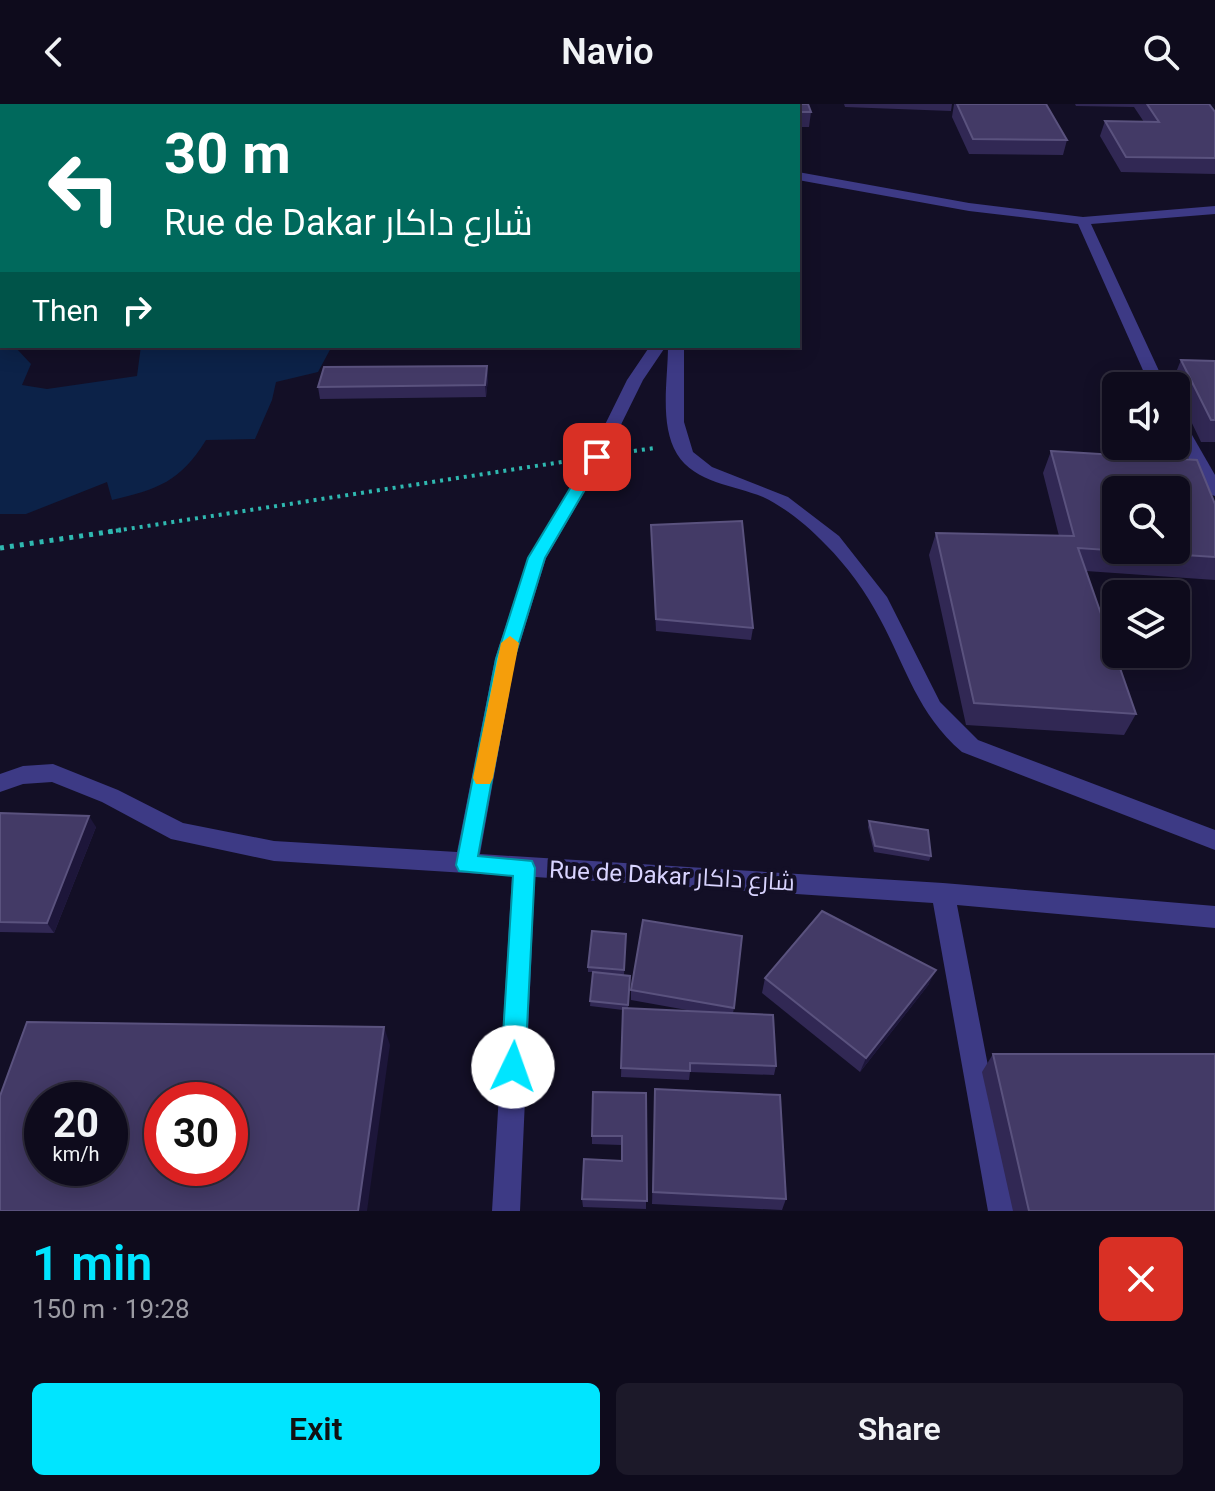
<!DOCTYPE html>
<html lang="en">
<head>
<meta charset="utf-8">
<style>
  :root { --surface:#0e0b1c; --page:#1c1929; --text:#f1f3f6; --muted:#9b9ba3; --line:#2e2b3b; --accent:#00e5ff }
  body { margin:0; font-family:Roboto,Cairo,sans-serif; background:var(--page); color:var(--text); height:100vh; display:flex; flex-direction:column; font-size:30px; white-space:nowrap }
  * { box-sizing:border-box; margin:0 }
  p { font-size:26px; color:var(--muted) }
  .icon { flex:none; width:44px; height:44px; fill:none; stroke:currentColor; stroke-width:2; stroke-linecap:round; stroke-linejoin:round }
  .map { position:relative; height:1107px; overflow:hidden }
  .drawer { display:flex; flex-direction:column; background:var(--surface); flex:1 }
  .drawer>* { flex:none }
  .hud { position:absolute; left:0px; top:0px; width:800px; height:244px; box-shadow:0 4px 20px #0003,0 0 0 2px var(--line); background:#00695c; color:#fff; overflow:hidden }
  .tools { position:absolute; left:1102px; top:268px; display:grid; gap:16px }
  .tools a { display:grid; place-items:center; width:88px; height:88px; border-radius:12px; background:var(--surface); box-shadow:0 4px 20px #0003,0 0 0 2px var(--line); font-size:40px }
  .speed { position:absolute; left:24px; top:978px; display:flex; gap:16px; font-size:40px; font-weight:700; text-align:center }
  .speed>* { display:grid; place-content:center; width:104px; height:104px; border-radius:50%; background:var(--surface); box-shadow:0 4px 20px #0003,0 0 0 2px var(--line); line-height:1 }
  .speed small { font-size:20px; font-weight:400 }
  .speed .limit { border:12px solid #d22; background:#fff; color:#111 }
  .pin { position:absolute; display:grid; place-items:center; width:68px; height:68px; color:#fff; margin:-34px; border-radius:16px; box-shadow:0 4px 12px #0006 }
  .me { position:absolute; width:88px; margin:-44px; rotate:3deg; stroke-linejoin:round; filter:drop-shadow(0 0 6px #0008) }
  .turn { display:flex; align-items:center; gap:28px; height:168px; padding:0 32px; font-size:36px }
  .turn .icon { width:104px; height:104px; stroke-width:2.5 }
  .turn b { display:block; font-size:56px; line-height:68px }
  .then { display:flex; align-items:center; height:76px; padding:0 32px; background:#0003; gap:16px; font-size:30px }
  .round { display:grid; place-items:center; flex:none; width:84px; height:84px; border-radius:12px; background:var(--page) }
  .summary { display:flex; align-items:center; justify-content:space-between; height:136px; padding:0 32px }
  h1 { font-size:48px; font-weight:600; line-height:60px; color:var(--accent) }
  .primary-button { display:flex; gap:16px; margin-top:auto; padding:16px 32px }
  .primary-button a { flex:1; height:92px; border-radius:12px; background:var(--accent); color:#111; font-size:32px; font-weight:600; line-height:92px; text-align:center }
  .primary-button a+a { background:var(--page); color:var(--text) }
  header { display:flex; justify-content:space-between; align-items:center; height:104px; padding:0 32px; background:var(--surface); font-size:36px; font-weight:600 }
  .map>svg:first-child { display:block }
</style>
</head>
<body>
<header><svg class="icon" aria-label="back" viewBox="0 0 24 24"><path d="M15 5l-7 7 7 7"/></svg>Navio<svg class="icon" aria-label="search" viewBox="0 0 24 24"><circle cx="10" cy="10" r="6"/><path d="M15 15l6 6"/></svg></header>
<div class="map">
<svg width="1215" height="1107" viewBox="0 0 1215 1107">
  <rect width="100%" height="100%" fill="#130f26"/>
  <!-- water -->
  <path fill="#0c2248" d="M0,239l16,5 15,16 -9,21 25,4 90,-13 4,-30h191l-14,26 -42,10 -4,18 -17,39 -49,1c-26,42 -48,49 -94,60l-5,-18 -81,32h-26z"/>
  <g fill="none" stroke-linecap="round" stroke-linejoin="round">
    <!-- path-far1 -->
    <g stroke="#2fb8b0" stroke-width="4" stroke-dasharray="3 5" stroke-linecap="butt">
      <polyline points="626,348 655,344"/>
      <polyline points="108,428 568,357"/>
    </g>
    <!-- path -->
    <polyline stroke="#2fb8b0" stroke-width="5" stroke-dasharray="4 6" stroke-linecap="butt" points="0,444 121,426"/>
    <!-- minor -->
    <g fill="#3d3a85" fill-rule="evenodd">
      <polygon points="244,0 261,0 263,2 246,2"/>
      <polygon points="297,0 309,0 296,2"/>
      <rect x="677" y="0" width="12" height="2"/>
      <polygon points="0,32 2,33 2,41 0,40"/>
      <polygon points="798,68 969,99 1083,113 1215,102 1215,110 1091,120 1166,282 1150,282 1078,120 969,107 798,76"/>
      <polygon points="0,94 2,95 2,103 0,102"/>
      <polygon points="2,121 2,129 0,130 0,122"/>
      <polygon points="650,242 666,242 643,276 605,353 546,454 515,555 480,750 943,779 1215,802 1215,824 957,801 1016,1107 988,1107 933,799 535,773 520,1107 492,1107 512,772 274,757 171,735 102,698 52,678 23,680 0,688 0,670 23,662 53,660 118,686 183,719 274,737 457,748 495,555 528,454 589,353 627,276"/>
      <path d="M668,242h16v76l9,30 19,15 76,30 51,39 48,61 53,105 38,38 237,90v20l-253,-98c-45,-39 -55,-83 -82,-133 -14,-27 -33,-53 -54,-74 -18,-19 -40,-37 -63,-48 -29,-12 -68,-14 -86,-43 -18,-30 -9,-74 -9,-108z"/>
      <polygon points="1176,312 1184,317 1215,371 1215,392 1209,390 1176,332"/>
    </g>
  </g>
  <!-- wall -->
  <g fill="#312854">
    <rect x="502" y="0" width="26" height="2"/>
    <polygon points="718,0 808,0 811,8 809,23 798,23 798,2 719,2"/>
    <polygon points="844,0 952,0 951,7 845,3"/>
    <polygon points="954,0 1046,0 1067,36 1063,51 969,50 952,13"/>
    <polygon points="1075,0 1209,0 1215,8 1215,70 1121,68 1100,32 1105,17 1144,18 1134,3 1076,2"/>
    <polygon points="1181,256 1215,257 1215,338 1201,338 1176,286 1176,282 1174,282 1172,278"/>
    <polygon points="487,262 488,274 486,293 320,295 318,283"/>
    <polygon points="1051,347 1215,400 1215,476 1086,467 1136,610 1124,631 966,621 929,451 936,429 1059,432 1043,369"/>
    <polygon points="651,421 753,524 751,536 656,527"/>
    <polygon points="0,709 96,723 54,829 0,828"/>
    <polygon points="869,717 931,752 929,757 874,748 868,723"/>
    <polygon points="626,830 624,871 603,869 630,872 628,905 698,908 631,896 631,886 734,904 733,909 776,962 774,971 690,968 689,976 621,973 623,906 590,902 593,868 588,868 588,863"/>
    <polygon points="765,874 929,880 860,968 762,889"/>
    <polygon points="993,950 1215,1107 1013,1107 982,968"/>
    <polygon points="655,985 786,1095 782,1106 652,1100"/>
    <polygon points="646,989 646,1105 583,1103 582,1095 622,1057 621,1041 592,1040 592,1032"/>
  </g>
  <!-- shaded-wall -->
  <g fill="#1d163a">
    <polygon points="0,0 10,0 2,2 2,4 0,5"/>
    <polygon points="487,262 488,274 486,293 485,281"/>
    <polygon points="89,712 96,723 54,829 47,819"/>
    <polygon points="936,866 929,880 860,968 866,954"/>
    <polygon points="384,923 390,941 367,1107 358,1107"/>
  </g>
  <!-- building -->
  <g fill="#433a66" stroke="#5a527e" stroke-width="2" fill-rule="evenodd">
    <polygon points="722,0 808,0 811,8 798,8 798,2 723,2"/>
    <polygon points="957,0 1046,0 1067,36 973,35"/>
    <polygon points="1147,0 1209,0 1215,8 1215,54 1126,53 1105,17 1159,18"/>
    <polygon points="1181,256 1215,257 1215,316 1211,316"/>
    <polygon points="487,262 485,281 318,283 324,263"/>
    <path d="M1051,347l146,9 18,44v53l-137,-9 58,166 -162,-11 -38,-170 138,3zM1116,386h60v60h-60z"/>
    <polygon points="742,417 753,524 656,515 651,421"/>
    <polygon points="0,709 89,712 47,819 0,818"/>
    <polygon points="869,717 928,726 931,752 875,742"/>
    <polygon points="822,807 936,866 866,954 765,874"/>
    <polygon points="643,816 742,832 734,904 631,886"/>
    <polygon points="592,827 626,830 624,866 588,863"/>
    <polygon points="593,868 630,872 628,901 590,897"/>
    <polygon points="623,904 773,911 776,962 690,959 690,967 621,964"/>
    <path d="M27,918l357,5 -26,184h-358v-115zM42,996h68v68h-68zM162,996h68v68h-68z"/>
    <polygon points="993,950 1215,950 1215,1107 1029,1107"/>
    <polygon points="655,985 780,991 786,1095 653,1088"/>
    <polygon points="593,988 646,989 647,1097 582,1095 584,1055 622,1057 622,1032 592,1032"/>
  </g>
  <!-- route -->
  <polygon fill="#00e5ff" stroke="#0095a6" stroke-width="2" points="597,348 604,353 545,454 514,555 478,752 532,757 535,764 525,963 521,971 513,975 504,971 501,963 513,772 459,767 456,761 496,555 528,454 589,353"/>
  <!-- slow -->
  <polygon fill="#f59e0b" points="510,532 519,539 493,674 490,680 476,680 473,674 501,539"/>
  <g text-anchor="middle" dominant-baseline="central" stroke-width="8" stroke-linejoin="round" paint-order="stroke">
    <!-- street labels -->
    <g font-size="24" fill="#d9d4ff" stroke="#130f26">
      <text transform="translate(672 772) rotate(3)">Rue de Dakar شارع داكار</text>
    </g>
  </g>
</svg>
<div class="tools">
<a><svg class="icon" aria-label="sound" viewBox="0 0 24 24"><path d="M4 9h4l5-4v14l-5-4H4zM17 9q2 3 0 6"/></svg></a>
<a><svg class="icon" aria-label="search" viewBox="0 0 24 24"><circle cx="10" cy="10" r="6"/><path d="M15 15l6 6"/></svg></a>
<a><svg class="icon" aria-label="layers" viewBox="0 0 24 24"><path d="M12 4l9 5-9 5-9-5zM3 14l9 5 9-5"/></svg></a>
</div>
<div class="speed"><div>20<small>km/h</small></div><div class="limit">30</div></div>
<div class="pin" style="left:597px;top:353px;background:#d93025"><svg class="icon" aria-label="arrive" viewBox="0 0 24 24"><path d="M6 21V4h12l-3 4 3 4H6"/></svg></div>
<svg class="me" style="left:513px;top:963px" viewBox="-20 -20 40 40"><circle r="19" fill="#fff"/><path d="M0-13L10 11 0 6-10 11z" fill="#00e5ff"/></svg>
<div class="hud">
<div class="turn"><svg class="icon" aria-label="left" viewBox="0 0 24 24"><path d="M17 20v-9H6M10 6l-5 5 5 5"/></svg><div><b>30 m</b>Rue de Dakar شارع داكار</div></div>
<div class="then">Then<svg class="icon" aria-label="right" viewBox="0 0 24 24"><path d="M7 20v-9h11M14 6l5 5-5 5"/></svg></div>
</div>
</div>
<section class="drawer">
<div class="summary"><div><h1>1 min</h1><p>150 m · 19:28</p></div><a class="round" style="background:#d93025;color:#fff"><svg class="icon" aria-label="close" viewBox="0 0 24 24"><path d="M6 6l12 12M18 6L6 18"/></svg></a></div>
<div class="primary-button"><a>Exit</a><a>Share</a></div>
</section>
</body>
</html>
